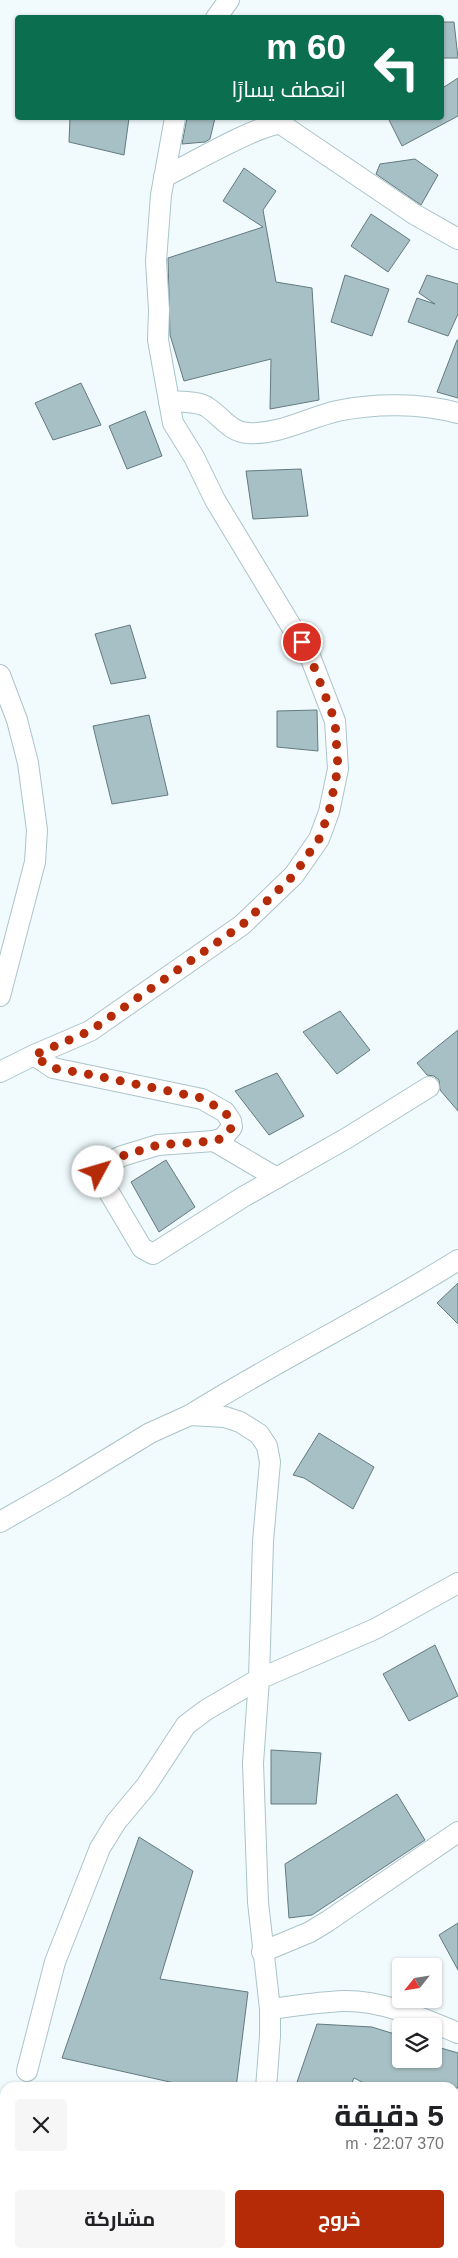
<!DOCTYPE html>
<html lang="ar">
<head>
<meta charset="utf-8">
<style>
  :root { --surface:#fff; --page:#f6f6f6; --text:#202124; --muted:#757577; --accent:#b52a07 }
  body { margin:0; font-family:Helvetica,Cairo,sans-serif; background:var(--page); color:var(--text); direction:rtl; height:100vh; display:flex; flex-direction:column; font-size:19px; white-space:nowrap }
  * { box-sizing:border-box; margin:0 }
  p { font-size:16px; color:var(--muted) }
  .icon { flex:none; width:28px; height:28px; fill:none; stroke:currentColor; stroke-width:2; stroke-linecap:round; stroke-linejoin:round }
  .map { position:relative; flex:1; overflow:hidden; direction:ltr }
  .side { position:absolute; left:0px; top:2082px; width:459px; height:176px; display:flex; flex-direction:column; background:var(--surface); border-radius:15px 15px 0 0; box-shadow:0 1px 4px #0004; direction:rtl }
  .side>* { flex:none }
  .top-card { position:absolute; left:15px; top:15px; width:429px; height:105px; border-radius:5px; box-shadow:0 1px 4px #0004; direction:rtl; background:#0b6e4f; color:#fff; overflow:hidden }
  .needle { width:32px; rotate:240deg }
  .buttons { position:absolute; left:392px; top:1958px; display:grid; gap:10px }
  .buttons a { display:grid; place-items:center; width:50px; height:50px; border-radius:5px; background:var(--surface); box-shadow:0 1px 4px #0004; font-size:25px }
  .pin { position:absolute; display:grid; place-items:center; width:42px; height:42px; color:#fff; margin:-21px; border:2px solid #fff; border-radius:50%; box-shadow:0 1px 5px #0007 }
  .me { position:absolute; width:55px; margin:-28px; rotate:51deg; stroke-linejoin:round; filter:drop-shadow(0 0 4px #0008) }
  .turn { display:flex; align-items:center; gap:18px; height:105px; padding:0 15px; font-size:22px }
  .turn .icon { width:65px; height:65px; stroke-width:2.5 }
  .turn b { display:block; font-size:35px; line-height:42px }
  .round { display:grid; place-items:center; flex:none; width:52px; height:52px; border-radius:5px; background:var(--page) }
  .head { display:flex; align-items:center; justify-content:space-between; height:85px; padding:0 15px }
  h1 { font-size:30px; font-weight:700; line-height:38px }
  .button { display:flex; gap:10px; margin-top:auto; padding:10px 15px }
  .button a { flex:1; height:58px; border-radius:5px; background:var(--accent); color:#fff; font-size:20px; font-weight:700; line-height:58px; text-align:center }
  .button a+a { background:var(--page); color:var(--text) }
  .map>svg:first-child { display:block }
</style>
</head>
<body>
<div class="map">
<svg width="458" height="2258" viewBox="0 0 458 2258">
  <rect width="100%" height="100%" fill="#f1fbfd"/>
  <!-- building -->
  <g fill="#a7c0c5" stroke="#637a7f">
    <polygon points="441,22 454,22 458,58 441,58"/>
    <polygon points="458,78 458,116 402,146 388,118 441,118 441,89"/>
    <polygon points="70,118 129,118 124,155 69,142"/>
    <polygon points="187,118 215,118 210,139 205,142 182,144"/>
    <polygon points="415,159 438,175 421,205 376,174 380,164"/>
    <polygon points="244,168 276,191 263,210 276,282 312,288 319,400 270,409 271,359 184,381 170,335 168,258 263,227 223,201"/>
    <polygon points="371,214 410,240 388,272 351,246"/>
    <polygon points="345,275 389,289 372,336 331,322"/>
    <polygon points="427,275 458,284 458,314 448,336 408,322 417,298 435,304 419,293"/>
    <polygon points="457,340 458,340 458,398 437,392"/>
    <polygon points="81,383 101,425 53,440 35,403"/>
    <polygon points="145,411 162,456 127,469 109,426"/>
    <polygon points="301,469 308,516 253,519 246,471"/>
    <polygon points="130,625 146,678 111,684 95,634"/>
    <polygon points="317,710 318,751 277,747 277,711"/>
    <polygon points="149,715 168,795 112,804 93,726"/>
    <polygon points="340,1011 370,1050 337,1074 303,1032"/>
    <polygon points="458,1030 458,1111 440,1090 439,1080 434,1076 427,1075 417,1063"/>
    <polygon points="277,1073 304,1116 269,1135 235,1091"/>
    <polygon points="166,1160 195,1207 159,1232 131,1182"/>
    <polygon points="458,1283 458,1324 437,1303"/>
    <polygon points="319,1433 374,1467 353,1509 304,1478 293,1475"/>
    <polygon points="435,1645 458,1696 409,1721 383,1674"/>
    <polygon points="271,1750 321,1753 316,1804 271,1804"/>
    <polygon points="397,1794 425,1840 312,1915 289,1918 285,1864"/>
    <polygon points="139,1837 193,1871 160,1979 248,1992 236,2088 197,2088 62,2058"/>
    <polygon points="458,1923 458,1970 439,1935"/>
    <polygon points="317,2024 372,2027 401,2036 401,2059 434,2059 434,2046 458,2053 458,2088 374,2088 354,2078 350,2088 295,2088"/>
  </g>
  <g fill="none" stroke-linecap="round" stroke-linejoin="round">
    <defs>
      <g id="street">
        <polyline points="216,18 229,0"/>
        <path d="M164,177c23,-11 96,-54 117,-53l133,90 44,25"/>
        <path d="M169,401c11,1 29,0 38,6 13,8 24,26 41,26 30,2 60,-15 89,-22 39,-8 83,-8 121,2"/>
        <polyline points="0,675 17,720 28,763 37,830 35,862 0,996"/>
        <polyline points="34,1055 90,1031 242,925 294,875 319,839 329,812 338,769 335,721 311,659 215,500 194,457 173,423 158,340 159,310 156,261 161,195 175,118"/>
        <polyline points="0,1072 34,1055 53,1068 202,1099 225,1112 231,1121 232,1127 223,1138 214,1141 158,1145 122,1156 99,1167 100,1177 142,1248 153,1254 243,1197 347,1138 429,1087"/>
        <polyline points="214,1141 277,1178"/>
        <path d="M190,1415c88,-55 181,-100 268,-155"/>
        <polyline points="0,1522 63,1486 150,1433 190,1415 225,1417 240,1422 259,1434 267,1446 270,1462 263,1541 259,1679 253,1763 258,1902 270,2009 270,2036 266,2088"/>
        <polyline points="262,1952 310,1932 328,1921 458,1832"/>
        <path d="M270,2009c24,-3 49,-7 73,-8 39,-1 79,17 115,32"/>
        <polyline points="27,2071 55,1962 100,1848 116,1822 146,1786 186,1725 206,1710 259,1679 375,1629 458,1583"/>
        <polyline points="354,2254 364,2258"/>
        <polyline points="203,2258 206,2254"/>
      </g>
    </defs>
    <!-- street casing -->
    <use href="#street" stroke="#abc4ca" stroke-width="22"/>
    <!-- street -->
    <use href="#street" stroke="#fff" stroke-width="20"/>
  </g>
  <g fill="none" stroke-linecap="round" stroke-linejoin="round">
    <!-- route -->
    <path stroke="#b52a07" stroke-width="9" stroke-dasharray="0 16.2" d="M98,1172l4,-8 20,-8 36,-11 56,-4 9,-3 9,-11 -1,-6 -6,-9 -23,-14 -124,-26c-20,-2 -28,-3 -44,-17l56,-24 152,-106 52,-50 25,-36 10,-27 9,-44 -3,-47 -24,-62 -9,-17"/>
  </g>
</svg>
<div class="buttons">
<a><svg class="needle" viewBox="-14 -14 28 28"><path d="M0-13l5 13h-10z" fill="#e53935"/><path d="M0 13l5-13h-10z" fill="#757577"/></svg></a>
<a><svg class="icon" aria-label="layers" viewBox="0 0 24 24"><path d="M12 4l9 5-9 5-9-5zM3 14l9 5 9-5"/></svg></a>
</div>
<div class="pin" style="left:302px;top:642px;background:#d93025"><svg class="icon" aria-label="arrive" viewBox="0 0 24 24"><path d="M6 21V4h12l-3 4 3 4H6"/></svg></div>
<svg class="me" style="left:98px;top:1172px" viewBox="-20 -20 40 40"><circle r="19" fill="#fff"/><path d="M0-13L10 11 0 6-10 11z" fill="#b52a07"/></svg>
<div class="top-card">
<div class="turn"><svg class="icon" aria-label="left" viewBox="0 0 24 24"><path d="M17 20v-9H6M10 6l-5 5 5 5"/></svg><div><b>60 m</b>انعطف يسارًا</div></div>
</div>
<section class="side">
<div class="head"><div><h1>5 دقيقة</h1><p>370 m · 22:07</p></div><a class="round"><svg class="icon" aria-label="close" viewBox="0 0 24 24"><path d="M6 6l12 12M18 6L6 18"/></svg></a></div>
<div class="button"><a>خروج</a><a>مشاركة</a></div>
</section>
</div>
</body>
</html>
